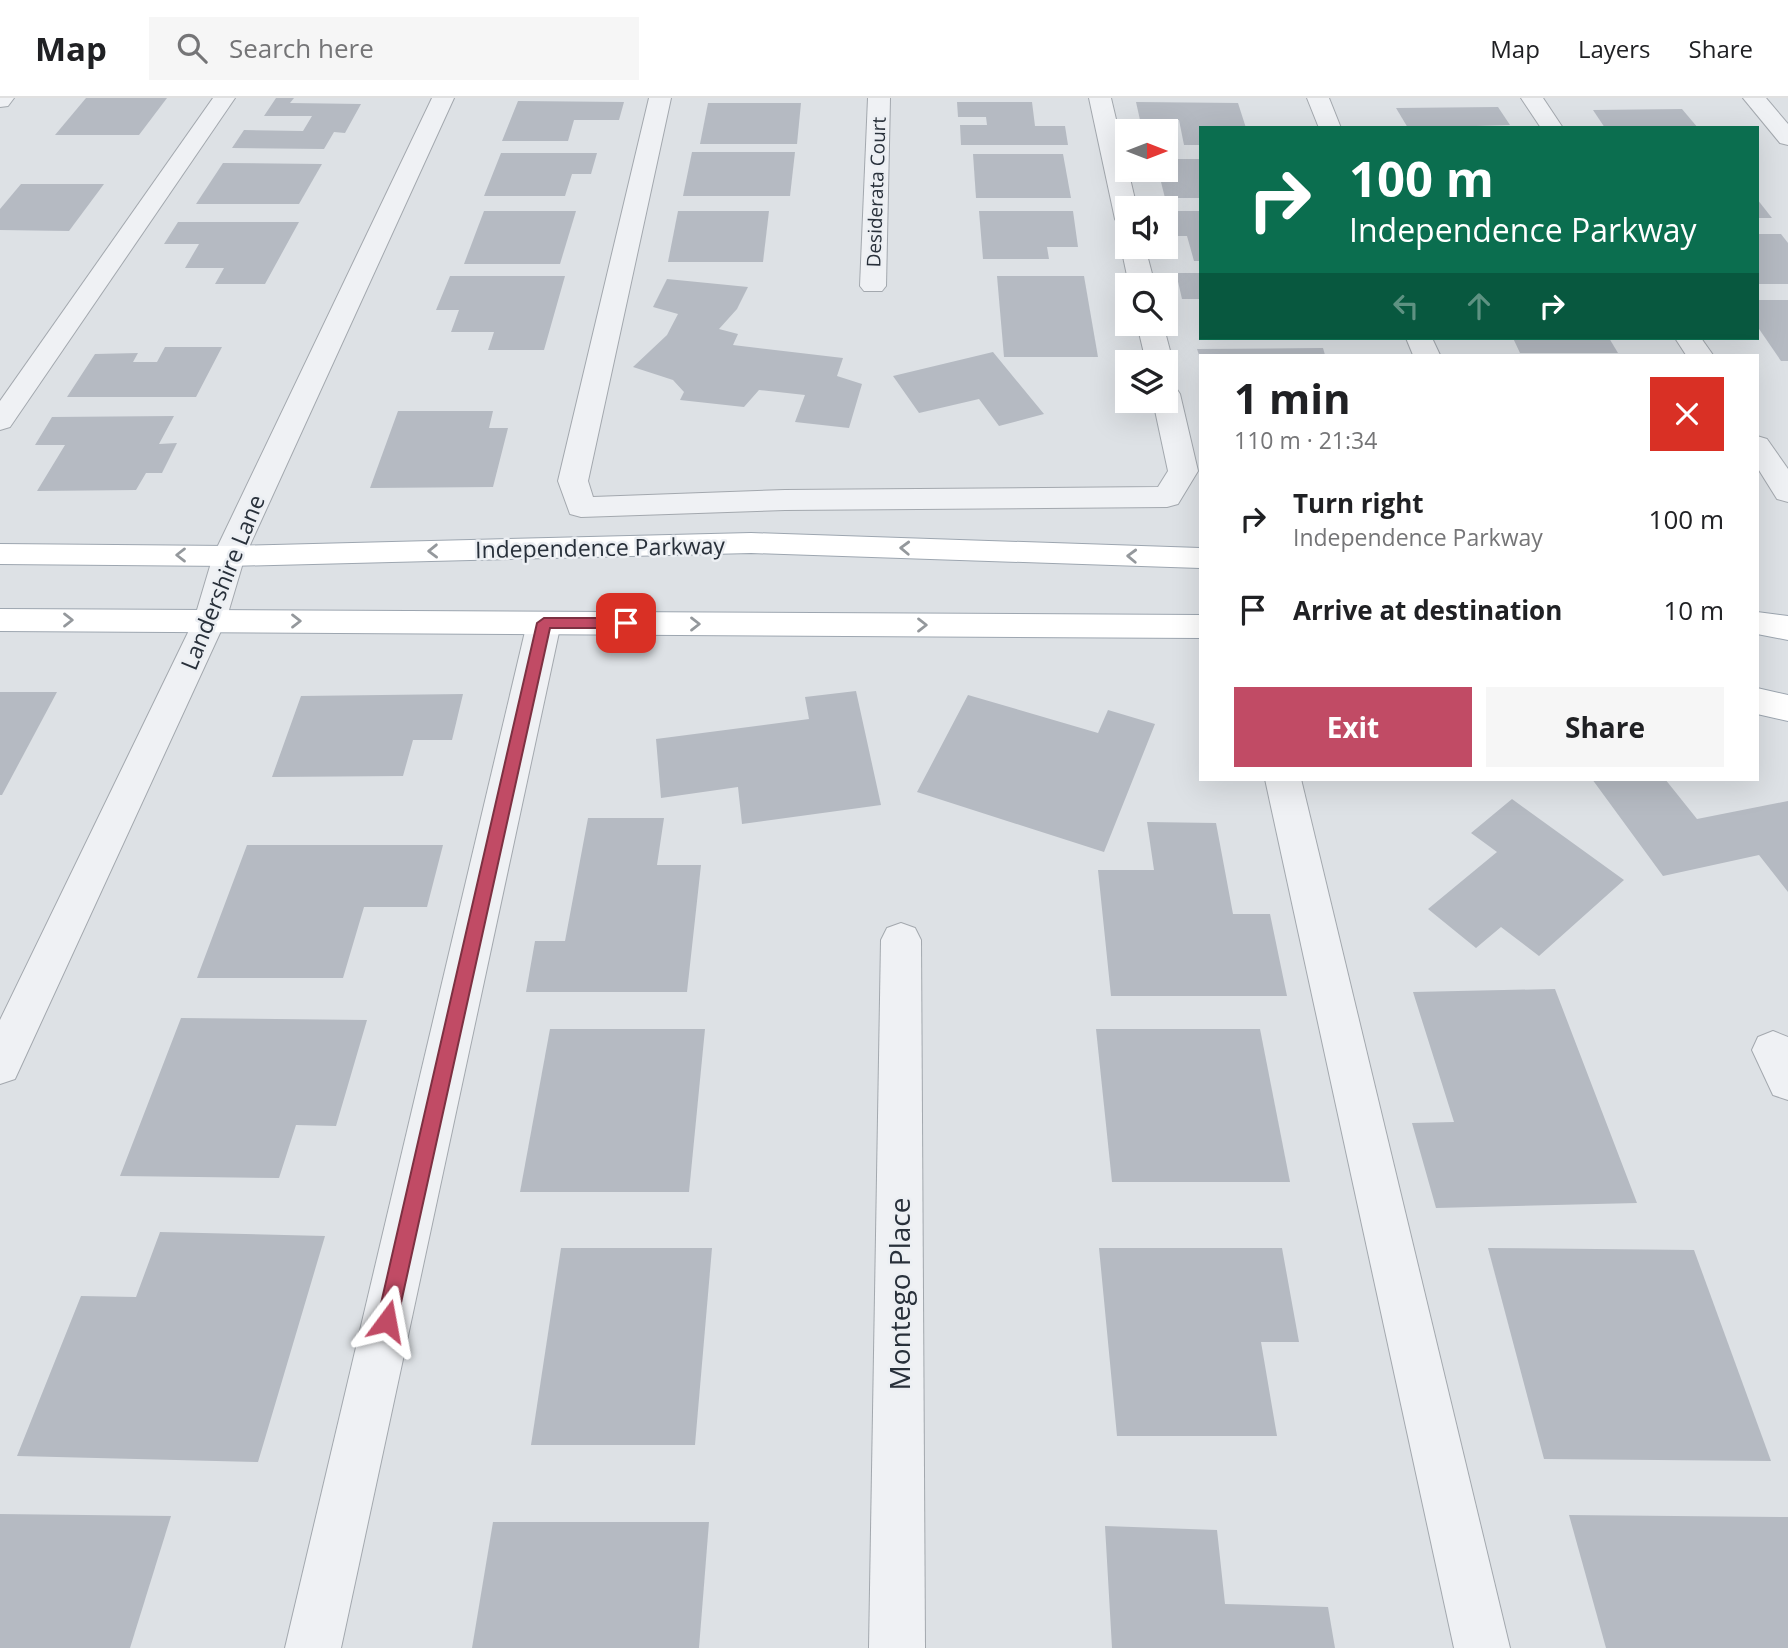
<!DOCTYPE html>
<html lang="en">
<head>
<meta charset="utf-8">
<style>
  :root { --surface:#fff; --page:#f6f6f6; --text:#202124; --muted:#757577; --line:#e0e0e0; --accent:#c14b65 }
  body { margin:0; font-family:"Open Sans",sans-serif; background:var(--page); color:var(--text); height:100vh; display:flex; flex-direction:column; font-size:26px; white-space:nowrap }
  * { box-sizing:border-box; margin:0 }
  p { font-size:23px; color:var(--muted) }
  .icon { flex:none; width:38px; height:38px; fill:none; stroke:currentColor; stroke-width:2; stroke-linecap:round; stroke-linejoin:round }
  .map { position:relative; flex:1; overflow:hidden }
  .panel { position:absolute; left:1199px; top:256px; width:560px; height:427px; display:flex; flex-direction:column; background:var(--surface); border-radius:0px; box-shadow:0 7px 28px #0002 }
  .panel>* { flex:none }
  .hud { position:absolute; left:1199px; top:28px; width:560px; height:214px; border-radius:0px; box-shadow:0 7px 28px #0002; background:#0b6e4f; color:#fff; overflow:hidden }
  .needle { width:46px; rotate:90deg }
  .tools { position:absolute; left:1115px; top:21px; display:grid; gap:14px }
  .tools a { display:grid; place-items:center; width:63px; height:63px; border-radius:0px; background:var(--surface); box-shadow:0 7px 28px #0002; font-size:35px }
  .pin { position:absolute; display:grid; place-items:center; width:60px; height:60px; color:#fff; margin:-30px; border-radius:14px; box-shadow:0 4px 10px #0006 }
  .me { position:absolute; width:77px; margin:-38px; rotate:13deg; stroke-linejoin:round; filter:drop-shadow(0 0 5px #0008) }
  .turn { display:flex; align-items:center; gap:24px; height:147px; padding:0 35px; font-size:32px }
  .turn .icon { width:91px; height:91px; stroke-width:2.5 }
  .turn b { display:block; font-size:49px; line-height:60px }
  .lanes { display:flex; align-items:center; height:66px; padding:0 35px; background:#0003; justify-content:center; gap:35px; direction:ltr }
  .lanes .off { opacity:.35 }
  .round { display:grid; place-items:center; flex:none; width:74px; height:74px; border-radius:0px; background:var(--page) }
  .head { display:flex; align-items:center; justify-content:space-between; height:119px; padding:0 35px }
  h1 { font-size:42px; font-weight:700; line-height:52px }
  .primary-button { display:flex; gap:14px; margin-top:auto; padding:14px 35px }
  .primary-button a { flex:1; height:80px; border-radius:0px; background:var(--accent); color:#fff; font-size:28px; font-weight:700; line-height:80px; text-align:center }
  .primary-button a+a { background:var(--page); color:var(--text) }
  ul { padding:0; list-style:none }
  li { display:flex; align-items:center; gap:21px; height:91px; padding:0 35px }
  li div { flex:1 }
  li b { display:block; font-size:26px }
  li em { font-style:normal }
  header { display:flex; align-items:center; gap:42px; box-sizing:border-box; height:98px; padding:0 35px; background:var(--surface); border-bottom:2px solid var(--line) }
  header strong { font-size:33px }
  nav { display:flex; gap:38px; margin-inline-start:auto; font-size:24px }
  .search { width:490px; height:63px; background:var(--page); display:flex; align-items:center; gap:18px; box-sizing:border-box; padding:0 24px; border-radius:0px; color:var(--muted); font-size:26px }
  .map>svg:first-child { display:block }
</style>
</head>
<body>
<header>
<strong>Map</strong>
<div class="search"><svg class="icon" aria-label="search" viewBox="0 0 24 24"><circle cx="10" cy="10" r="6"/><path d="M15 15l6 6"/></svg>Search here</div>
<nav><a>Map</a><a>Layers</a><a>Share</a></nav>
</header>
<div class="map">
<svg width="1788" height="1550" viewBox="0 0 1788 1550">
  <rect width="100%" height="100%" fill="#dde1e5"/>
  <!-- building -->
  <g fill="#b5bac2">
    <polygon points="86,0 167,0 139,37 55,37"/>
    <polygon points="276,0 294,0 290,5 361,6 345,35 334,34 324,51 232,50 244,32 303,33 312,18 264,18"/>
    <polygon points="518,3 624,4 619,22 574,22 568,43 502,43"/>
    <polygon points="957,4 1032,4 1035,28 1065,28 1068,47 961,47 960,27 987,27 986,19 958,19"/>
    <polygon points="1136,4 1238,5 1246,30 1200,30 1200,47 1184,47 1179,22 1140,22"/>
    <polygon points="708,5 801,5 797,46 700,46"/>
    <polygon points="1498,9 1510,27 1408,30 1396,10"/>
    <polygon points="1682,11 1698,30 1605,30 1593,12"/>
    <polygon points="692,54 795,54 790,98 683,98"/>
    <polygon points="501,55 597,55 591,76 572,76 565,98 484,98"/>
    <polygon points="973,56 1063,56 1071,100 976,100"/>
    <polygon points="1166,61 1200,61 1200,100 1165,100 1158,72 1166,72"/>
    <polygon points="223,65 322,66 299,106 196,106"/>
    <polygon points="21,86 104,86 69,133 0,132 0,111"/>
    <polygon points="1757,101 1772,120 1757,120"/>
    <polygon points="484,113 576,113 560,166 464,166"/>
    <polygon points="678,113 769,113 763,164 668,164"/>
    <polygon points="979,113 1073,113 1078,149 1047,149 1049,161 983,161"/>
    <polygon points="1166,113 1200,113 1200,163 1194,163 1187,138 1170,138"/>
    <polygon points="178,124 299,124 265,186 215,186 224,170 185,170 199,146 164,146"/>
    <polygon points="1757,136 1781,136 1788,145 1788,186 1757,186"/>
    <polygon points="1176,175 1200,175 1200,201 1182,201"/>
    <polygon points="450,178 565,178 544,252 488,252 494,234 451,234 459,212 436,212"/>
    <polygon points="997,178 1084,178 1098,259 1004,259"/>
    <polygon points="667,181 748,189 737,211 719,231 738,236 733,247 843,260 837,278 862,286 849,330 795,324 805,297 759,292 744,309 680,302 684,294 673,282 633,269 667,237 678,216 653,209"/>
    <polygon points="1757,202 1788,202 1788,263 1781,263 1757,228"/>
    <polygon points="1513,240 1609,240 1618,255 1520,255"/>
    <polygon points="165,249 222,249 196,299 67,299 95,256 138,255 133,264 157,264"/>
    <polygon points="1323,250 1325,257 1199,257 1197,251"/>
    <polygon points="993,254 1044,316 999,328 979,301 919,315 893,278"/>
    <polygon points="398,313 493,313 489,330 508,330 493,389 370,390"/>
    <polygon points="174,318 159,346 177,345 162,375 146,375 136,392 37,393 65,347 35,347 52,319"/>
    <polygon points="856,593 881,707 742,726 738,689 661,700 656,641 809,621 805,599"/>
    <polygon points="0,594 57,594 2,697 0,697"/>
    <polygon points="463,596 452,642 413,642 403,678 272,679 301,598"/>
    <polygon points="968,597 1098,635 1108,612 1155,626 1104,754 917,694"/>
    <polygon points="1592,681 1665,681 1697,721 1788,703 1788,794 1759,757 1663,778"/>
    <polygon points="1512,701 1624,782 1539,858 1501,829 1476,850 1428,811 1497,754 1471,735"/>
    <polygon points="588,720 664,720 657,767 701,767 687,894 526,894 535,843 565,843"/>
    <polygon points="1147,724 1216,725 1233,816 1270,816 1287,898 1111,898 1098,772 1154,772"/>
    <polygon points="247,747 443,747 427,809 364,809 343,880 197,880"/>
    <polygon points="1555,891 1637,1105 1436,1110 1412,1025 1454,1024 1413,894"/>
    <polygon points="181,920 367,922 336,1028 296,1027 279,1080 120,1078"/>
    <polygon points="550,931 705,931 689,1094 520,1094"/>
    <polygon points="1096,931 1260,931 1290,1084 1112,1084"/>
    <polygon points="160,1134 325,1138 258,1364 17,1358 81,1198 136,1199"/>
    <polygon points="561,1150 712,1150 695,1347 531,1347"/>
    <polygon points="1099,1150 1282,1150 1299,1244 1261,1244 1277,1338 1117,1338"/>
    <polygon points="1488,1150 1694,1152 1771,1363 1544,1361"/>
    <polygon points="0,1416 171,1418 130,1550 0,1550"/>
    <polygon points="1569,1417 1788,1419 1788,1550 1606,1550"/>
    <polygon points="493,1424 709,1424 699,1550 472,1550"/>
    <polygon points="1105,1428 1217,1432 1225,1506 1328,1509 1335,1550 1112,1550"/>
  </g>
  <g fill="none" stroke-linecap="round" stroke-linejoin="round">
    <defs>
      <g id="minor">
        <polygon points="0,0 14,0 8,8 0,9"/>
        <polygon points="213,0 235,0 10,329 0,332 0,303"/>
        <polygon points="432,0 454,0 245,458 226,522 15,981 0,986 0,922 194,522 213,458"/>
        <polygon points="649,0 671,0 588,383 593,399 785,392 1158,389 1168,373 1153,303 1166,303 1166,288 1176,290 1180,296 1198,373 1178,406 1167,409 785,412 581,419 570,416 558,383"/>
        <polygon points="868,0 890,0 886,188 882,193 864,193 860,188"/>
        <polygon points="1089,0 1111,0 1137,110 1127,110 1127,128 1118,126 1115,121"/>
        <polygon points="1307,0 1329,0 1341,30 1319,30"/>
        <polygon points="1521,0 1543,0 1563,30 1541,30"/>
        <polygon points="1743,0 1766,0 1788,26 1788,47 1780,45"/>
        <polygon points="1127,143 1127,149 1145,149 1155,187 1129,187 1121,149"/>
        <polygon points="1137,226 1163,226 1173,264 1169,270 1166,271 1166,264 1146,264"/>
        <polygon points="1406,240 1432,240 1440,257 1413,257"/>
        <polygon points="1675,240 1701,240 1713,257 1686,257"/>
        <polygon points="1757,338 1767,341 1788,371 1788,404 1777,401 1757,369"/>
        <polygon points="544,514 556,517 561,525 341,1550 285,1550 527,525 532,517"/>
        <polygon points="1265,681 1301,681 1510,1550 1454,1550"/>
        <polygon points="901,825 915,830 921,842 925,1550 869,1550 881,842 887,830"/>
        <polygon points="1773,933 1788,939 1788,1002 1773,997 1752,952 1758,939"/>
      </g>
      <g id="major">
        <polygon points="751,435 1200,450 1200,470 751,455 229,468 0,466 0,446 229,448"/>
        <polygon points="0,511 1200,517 1200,540 0,533"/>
        <polygon points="1757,514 1788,518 1788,542 1757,536"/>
        <polygon points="1757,590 1788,597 1788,623 1757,616"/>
      </g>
    </defs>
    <!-- minor casing -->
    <use href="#minor" stroke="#a3a8ae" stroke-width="2"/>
    <!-- major casing -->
    <use href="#major" stroke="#9da6b0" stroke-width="2"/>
    <!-- minor -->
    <use href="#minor" fill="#eff1f4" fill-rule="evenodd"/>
    <!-- major -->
    <use href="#major" fill="#fff" fill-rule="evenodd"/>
  </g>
  <!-- one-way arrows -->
  <defs><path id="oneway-chevron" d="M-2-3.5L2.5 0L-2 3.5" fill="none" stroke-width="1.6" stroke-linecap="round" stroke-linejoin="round" transform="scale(1.75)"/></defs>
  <g stroke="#94989c">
    <use href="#oneway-chevron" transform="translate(905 450) rotate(-178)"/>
    <use href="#oneway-chevron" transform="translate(433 453) rotate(179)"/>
    <use href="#oneway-chevron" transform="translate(181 457) rotate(-180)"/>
    <use href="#oneway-chevron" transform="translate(1132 458) rotate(-178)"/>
    <use href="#oneway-chevron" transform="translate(68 522)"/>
    <use href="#oneway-chevron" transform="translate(296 523)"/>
    <use href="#oneway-chevron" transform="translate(695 526)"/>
    <use href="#oneway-chevron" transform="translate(922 527)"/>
  </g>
  <!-- route -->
  <polygon fill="#c14b65" stroke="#7d3142" stroke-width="2" points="544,520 626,520 633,525 626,530 550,530 397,1223 394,1230 387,1233 380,1230 377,1223 537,525"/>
  <g text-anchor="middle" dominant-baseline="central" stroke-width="5" stroke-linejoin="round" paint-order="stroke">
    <!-- far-street labels -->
    <g font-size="19" fill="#28303a" stroke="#eceff3">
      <text transform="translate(876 94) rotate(-88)">Desiderata Court</text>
    </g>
    <!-- street labels -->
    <g font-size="23" fill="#28303a" stroke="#eceff3">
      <text transform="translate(600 449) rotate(-1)">Independence Parkway</text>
      <text transform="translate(222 484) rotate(-68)">Landershire Lane</text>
    </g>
    <!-- near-street labels -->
    <g font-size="28" fill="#28303a" stroke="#eceff3">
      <text transform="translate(899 1196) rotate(-90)">Montego Place</text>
    </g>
  </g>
</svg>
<div class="tools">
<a><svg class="needle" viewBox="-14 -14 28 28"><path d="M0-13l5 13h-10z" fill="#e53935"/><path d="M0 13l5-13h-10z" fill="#757577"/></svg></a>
<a><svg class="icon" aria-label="sound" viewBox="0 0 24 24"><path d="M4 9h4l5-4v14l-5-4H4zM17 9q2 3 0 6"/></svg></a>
<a><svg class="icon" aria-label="search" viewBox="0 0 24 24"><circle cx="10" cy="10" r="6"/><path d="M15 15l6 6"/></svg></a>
<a><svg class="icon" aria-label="layers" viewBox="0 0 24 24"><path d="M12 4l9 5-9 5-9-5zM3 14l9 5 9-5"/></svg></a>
</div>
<div class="pin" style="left:626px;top:525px;background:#d93025"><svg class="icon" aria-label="arrive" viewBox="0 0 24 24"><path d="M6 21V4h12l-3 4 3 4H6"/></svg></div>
<svg class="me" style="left:387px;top:1223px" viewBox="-20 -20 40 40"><path d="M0-17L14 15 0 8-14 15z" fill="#c14b65" stroke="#fff" stroke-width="4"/></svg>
<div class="hud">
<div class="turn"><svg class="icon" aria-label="right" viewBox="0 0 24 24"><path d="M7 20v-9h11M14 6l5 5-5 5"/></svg><div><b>100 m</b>Independence Parkway</div></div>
<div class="lanes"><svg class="icon off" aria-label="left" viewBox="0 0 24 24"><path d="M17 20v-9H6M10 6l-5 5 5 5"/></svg><svg class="icon off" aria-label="ahead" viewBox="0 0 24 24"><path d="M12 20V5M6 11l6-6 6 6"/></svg><svg class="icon" aria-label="right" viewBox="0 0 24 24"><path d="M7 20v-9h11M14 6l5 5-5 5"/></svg></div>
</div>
<section class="panel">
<div class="head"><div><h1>1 min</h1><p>110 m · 21:34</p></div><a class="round" style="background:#d93025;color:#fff"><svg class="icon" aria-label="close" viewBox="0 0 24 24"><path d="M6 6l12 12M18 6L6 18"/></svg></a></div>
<ul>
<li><svg class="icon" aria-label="right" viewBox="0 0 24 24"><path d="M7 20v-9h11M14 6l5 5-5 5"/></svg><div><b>Turn right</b><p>Independence Parkway</p></div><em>100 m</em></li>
<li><svg class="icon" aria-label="arrive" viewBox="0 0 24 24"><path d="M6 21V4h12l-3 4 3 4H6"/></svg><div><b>Arrive at destination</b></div><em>10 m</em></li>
</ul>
<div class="primary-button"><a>Exit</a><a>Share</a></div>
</section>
</div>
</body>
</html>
